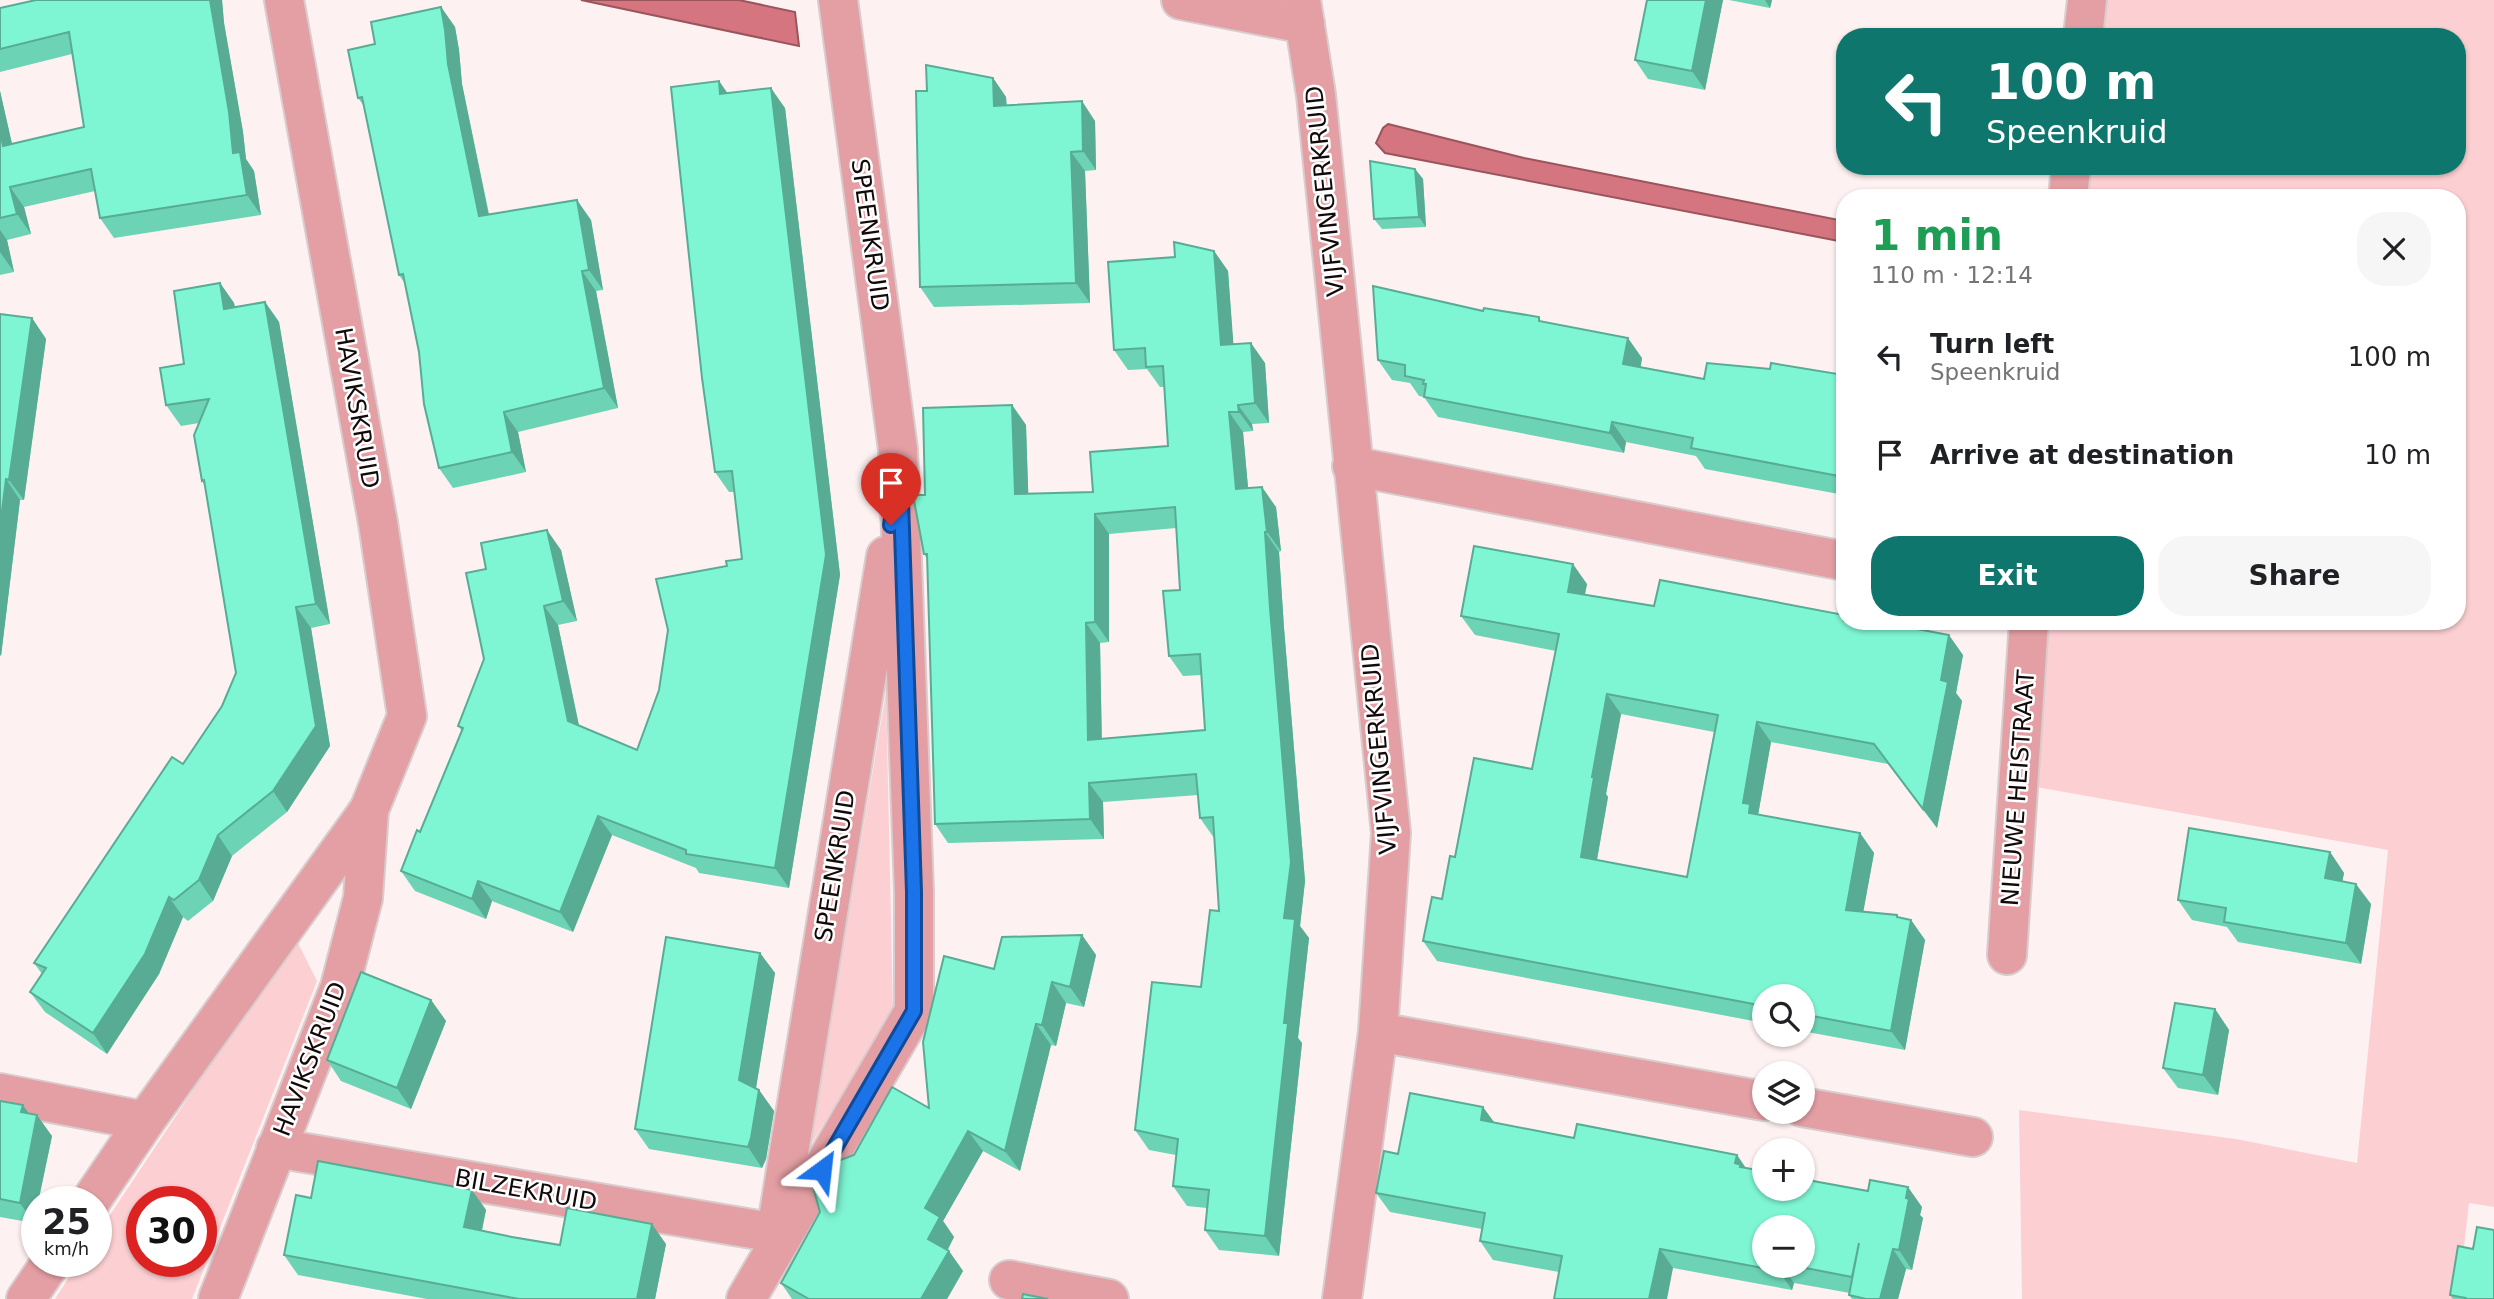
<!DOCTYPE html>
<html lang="en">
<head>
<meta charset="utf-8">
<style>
  :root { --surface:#fff; --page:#f6f6f6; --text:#202124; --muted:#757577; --accent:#0f766e }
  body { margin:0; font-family:"DejaVu Sans",sans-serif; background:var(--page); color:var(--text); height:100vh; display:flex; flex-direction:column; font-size:26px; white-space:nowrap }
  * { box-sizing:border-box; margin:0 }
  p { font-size:23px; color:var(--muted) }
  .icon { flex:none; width:38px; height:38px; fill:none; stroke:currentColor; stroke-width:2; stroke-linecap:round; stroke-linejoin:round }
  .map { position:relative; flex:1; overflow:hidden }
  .details { position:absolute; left:1836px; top:189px; width:630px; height:441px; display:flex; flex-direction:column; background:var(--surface); border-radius:28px; box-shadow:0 2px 5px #0004 }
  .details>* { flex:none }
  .top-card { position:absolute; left:1836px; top:28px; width:630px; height:147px; border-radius:28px; box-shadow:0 2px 5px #0004; background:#0f766e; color:#fff; overflow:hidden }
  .controls { position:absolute; left:1752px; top:984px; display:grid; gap:14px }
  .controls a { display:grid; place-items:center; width:63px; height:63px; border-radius:50%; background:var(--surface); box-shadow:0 2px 5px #0004; font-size:35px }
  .speed { position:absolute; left:21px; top:1186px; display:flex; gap:14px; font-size:35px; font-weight:700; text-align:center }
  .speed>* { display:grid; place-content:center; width:91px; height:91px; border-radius:50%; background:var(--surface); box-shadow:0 2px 5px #0004; line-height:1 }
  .speed small { font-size:18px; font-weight:400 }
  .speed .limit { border:10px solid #d22; background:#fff; color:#111 }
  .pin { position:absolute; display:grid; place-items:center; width:60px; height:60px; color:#fff; margin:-72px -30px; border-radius:50% 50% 50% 0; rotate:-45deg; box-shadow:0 0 7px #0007 }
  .pin .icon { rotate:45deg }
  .me { position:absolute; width:77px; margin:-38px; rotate:30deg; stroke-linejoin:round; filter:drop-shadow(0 0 5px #0008) }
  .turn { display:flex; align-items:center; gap:24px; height:147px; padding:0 35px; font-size:32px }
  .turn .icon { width:91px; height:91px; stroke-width:2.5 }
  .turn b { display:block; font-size:49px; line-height:60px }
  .round { display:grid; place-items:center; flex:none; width:74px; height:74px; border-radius:28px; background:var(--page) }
  .overview { display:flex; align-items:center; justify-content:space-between; height:119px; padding:0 35px }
  h1 { font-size:42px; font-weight:700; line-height:52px; color:#1e9e55 }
  .primary-button { display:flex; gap:14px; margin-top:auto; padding:14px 35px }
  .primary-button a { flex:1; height:80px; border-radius:28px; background:var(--accent); color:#fff; font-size:28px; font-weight:700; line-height:80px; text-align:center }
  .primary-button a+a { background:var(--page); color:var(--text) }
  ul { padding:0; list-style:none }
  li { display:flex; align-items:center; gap:21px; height:98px; padding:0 35px }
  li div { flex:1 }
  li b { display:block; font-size:26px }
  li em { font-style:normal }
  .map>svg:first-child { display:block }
</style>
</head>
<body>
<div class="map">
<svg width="2494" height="1299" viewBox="0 0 2494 1299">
  <rect width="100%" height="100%" fill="#fef1f2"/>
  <!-- green -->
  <g fill="#fcd0d3" fill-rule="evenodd">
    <polygon points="2103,0 2494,0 2494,1207 2469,1203 2458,1299 2022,1299 2019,1110 2236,1139 2357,1163 2388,850 2030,786 2043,621 2457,621 2457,198 2084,198 2087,166 2457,166 2457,37 2100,37"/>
    <polygon points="886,692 893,1011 810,1146"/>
    <path d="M295,937l22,44 -125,318h-137l24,-37h17v-26zM142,1202h59v60h-59z"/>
  </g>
  <!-- water -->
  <g fill="#d4757f" stroke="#9a555c" stroke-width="2">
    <polygon points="581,0 739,0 795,12 799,46"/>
    <polygon points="1388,124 1524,158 1844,221 1844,242 1385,153 1376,143 1383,128"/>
  </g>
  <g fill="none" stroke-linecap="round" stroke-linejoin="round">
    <defs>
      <g id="minor">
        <polyline points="1181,0 1305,24"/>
        <polyline points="1301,0 1316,95 1391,833 1378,1032 1342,1299"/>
        <polyline points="2083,37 2087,0"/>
        <polyline points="2068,198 2071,166"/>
        <polyline points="1352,466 1844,561"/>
        <polyline points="2007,955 2029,621"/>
        <polyline points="1378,1032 1764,1101"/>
        <polyline points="0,1093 145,1121"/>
        <polyline points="1802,1107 1973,1137"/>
        <polyline points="276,1148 776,1233"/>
        <polyline points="90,1202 145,1121 369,810"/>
        <polyline points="776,1232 886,556"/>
        <polyline points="1009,1280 1109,1299"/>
        <polyline points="26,1299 51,1262"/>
        <polyline points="218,1299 340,987 363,898 369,810 407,716 378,523 284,0"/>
        <polyline points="746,1299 914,1011 914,892 898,450 838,0"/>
      </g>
    </defs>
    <!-- minor casing -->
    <use href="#minor" stroke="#d8cccd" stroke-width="42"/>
    <!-- minor -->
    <use href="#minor" stroke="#e39fa4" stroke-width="38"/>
  </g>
  <!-- wall -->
  <g fill="#6cd3b5" fill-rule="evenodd">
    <polygon points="36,0 222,0 224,23 243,132 246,159 254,171 261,215 114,238 100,218 95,191 24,207 31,234 7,240 14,272 0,275 0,91 12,144 84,127 72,54 0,72 0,8"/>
    <polygon points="1647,0 1723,0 1705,90 1648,79 1635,60"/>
    <polygon points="1729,0 1772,0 1770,8"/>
    <polygon points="441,7 455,27 459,50 462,84 489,214 591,220 603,290 596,291 618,408 518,432 526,472 453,488 439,468 419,352 406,285 399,275 364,106 358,98"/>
    <polygon points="993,78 1006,97 1007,105 1095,121 1096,170 1085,171 1090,303 934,307 920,287 927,91"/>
    <polygon points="719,81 727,93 785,108 840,575 789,888 699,873 696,868 612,835 573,932 492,901 486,919 415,891 401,871 420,832 462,731 458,726 484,659 486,569 561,550 577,621 558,625 579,725 637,750 727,566 742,559 735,492 729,492 715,472"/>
    <polygon points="1415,169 1423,179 1426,227 1382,229 1374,219"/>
    <path d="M1214,251l14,20 5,73 32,19 4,60 -17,1 1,7 -10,1 5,56 28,19 5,44 -2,1 5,76 21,253 -5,45 9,12 -11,100 4,5 -23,213 -60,-6 -14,-20 2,-22 -20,-2 -14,-20 3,-31 -27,-5 -14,-20 66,-143 18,-76 -5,-73 -14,-20 -2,-23 -95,7 1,37 -156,4 -13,-19 -8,-265 -3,-5 1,-59 87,-90 14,20 2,69 65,-2 75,-46 -4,-59h-4l-13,-18 -19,1 -14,-20 61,-93zM1176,528l4,62 -11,66 14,20 18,-1 4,55 -103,9 -2,-96 9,-1v-108z"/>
    <polygon points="220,283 234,303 235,307 265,302 279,322 330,624 311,628 330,746 287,812 232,856 213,901 188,921 183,917 159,974 107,1054 45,1012 30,992 42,974 34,963 183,764 222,706 236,673 205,486 202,481 199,423 181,426 166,405"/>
    <polygon points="1483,311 1543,322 1642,358 1641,367 1704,379 1770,369 1844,375 1844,495 1705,469 1696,456 1626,442 1624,453 1438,417 1424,397 1419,396 1410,383 1392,380 1378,360"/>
    <polygon points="0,314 32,318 46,339 24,500 20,500 1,656 0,655"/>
    <path d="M1587,584l-2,11 378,60 -7,38 6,8 -25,127 -49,-64 -117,-22 -13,73 102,18 14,20 -11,59 48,8 14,20 -20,110 -103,-19v-35h-38v27l-327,-62 -14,-20 19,-42 13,-42 77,-88 24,-118 -81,-16 -14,-19zM1621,714l93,18 -27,145 -90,-17 11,-63 -2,-3z"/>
    <polygon points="2330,852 2344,873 2342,881 2371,904 2361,964 2238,942 2227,927 2192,920 2178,900"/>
    <polygon points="1082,935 1096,955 1084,1007 1066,1003 1056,1046 1051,1045 1020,1171 983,1151 943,1221 954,1237 948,1250 963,1271 947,1299 792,1299 781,1283 854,1155 929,1108 994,969"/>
    <polygon points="760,953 775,973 756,1088 759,1090 774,1111 766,1159 762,1168 649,1149 635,1129"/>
    <polygon points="431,1000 446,1021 411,1109 341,1081 327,1060"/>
    <polygon points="2215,1009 2229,1030 2218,1095 2178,1088 2163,1068"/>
    <polygon points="0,1101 28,1113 52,1136 34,1223 0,1217"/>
    <path d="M1494,1123l80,15 163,17 8,13 177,39 -2,8 3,3 -11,52 -6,-1 -8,30h-46l-3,-4 1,-2 -56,-10 -2,7 -119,-22 -114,4 -66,-12 -13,-19 2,-12 -92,-17 -14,-19 22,-39zM1802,1227v38h-38z"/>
    <polygon points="472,1190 486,1210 482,1231 560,1245 666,1244 655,1299 427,1299 298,1275 284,1255 311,1198"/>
    <polygon points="2450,1295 2494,1299 2453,1299"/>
  </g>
  <!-- shaded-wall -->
  <g fill="#58ac94">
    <polygon points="210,0 222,0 224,23 243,132 246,159 254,171 261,215 247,195 233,153"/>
    <polygon points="1706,0 1723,0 1705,90 1692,71"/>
    <polygon points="1765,0 1772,0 1770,8"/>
    <polygon points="441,7 455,27 459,50 462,84 493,236 479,216 448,64"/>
    <polygon points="993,78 1006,97 1007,125 994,106"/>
    <polygon points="719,81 733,101 720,94"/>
    <polygon points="771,88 785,108 840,575 789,888 775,868"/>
    <polygon points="0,91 17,166 3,146 0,131"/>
    <polygon points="1082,101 1095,121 1096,170 1083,151"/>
    <polygon points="1071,152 1085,171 1090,303 1076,283"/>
    <polygon points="1415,169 1423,179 1426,227 1419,217"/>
    <polygon points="10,187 24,207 31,234 17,214"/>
    <polygon points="577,200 591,220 603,290 589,270"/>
    <polygon points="0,230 7,240 14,272 0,252"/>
    <polygon points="1214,251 1228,271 1235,365 1221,345"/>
    <polygon points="582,271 596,291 618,408 604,388"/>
    <polygon points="220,283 234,303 239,329 224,309"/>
    <polygon points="265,302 279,322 330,624 316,604"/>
    <polygon points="32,318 46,339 24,500 9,480"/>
    <polygon points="1628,338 1642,358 1637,384 1623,364"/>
    <polygon points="1251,343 1265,363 1269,423 1255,403"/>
    <polygon points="1012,405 1026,425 1029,514 1015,494"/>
    <polygon points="1238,405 1252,424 1253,431 1239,412"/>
    <polygon points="504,412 518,432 526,472 512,452"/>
    <polygon points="1229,412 1243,432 1250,509 1236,489"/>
    <polygon points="1612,422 1626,442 1624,453 1610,433"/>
    <polygon points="6,479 20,500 1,656 0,654 0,527"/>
    <polygon points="1262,487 1276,507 1281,551 1267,532"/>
    <polygon points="1095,514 1109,534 1109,642 1095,622"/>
    <polygon points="547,530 561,550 577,621 563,601"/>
    <polygon points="1265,532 1279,552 1284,628 1305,881 1300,926 1309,938 1298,1038 1302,1043 1279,1256 1265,1236 1284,1023 1270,608"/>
    <polygon points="1573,564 1587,584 1581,611 1568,592"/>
    <polygon points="544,606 558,625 582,741 568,721"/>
    <polygon points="296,607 311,628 330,746 287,812 273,791"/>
    <polygon points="1086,623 1100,643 1102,760 1088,740"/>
    <polygon points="1949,635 1963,655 1956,693 1962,701 1937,828 1923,809 1941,680"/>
    <polygon points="1607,694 1621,714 1606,794 1608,797 1594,876 1581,857 1592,777"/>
    <polygon points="1757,722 1771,742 1758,815 1749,813 1743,803"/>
    <polygon points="1089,783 1103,802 1104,839 1090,819"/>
    <polygon points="598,816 612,835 573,932 560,912"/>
    <polygon points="1860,833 1874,853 1860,930 1846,910"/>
    <polygon points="218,835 232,856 213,901 199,880"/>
    <polygon points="2330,852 2344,873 2339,899 2325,878"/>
    <polygon points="478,881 492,901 486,919 472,899"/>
    <polygon points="2356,884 2371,904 2361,964 2346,943"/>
    <polygon points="169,897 183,917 159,974 107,1054 93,1033"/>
    <polygon points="1897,915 1909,933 1911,920 1925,940 1905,1050 1891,1031"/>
    <polygon points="1082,935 1096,955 1084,1007 1070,987"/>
    <polygon points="760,953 775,973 754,1100 739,1080"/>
    <polygon points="1052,982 1066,1003 1056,1046 1042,1025"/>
    <polygon points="431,1000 446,1021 411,1109 397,1088"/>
    <polygon points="2215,1009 2229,1030 2218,1095 2203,1075"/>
    <polygon points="1036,1024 1051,1045 1020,1171 1005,1151"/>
    <polygon points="759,1090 774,1111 766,1159 762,1168 748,1147"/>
    <polygon points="23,1105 36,1124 37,1115 52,1136 38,1202 37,1202 37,1210 34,1223 20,1203 21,1112"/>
    <polygon points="1483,1107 1497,1126 1481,1120"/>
    <polygon points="968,1131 983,1151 943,1221 954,1237 942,1259 928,1239 925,1208"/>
    <polygon points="1737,1155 1750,1174 1735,1163"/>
    <polygon points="1908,1187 1922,1207 1920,1215 1923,1218 1912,1270 1899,1250 1906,1198"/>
    <polygon points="472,1190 486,1210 478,1247 464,1227"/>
    <polygon points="652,1224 666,1244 655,1299 637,1299"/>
    <polygon points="1660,1249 1673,1268 1667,1299 1649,1299"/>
    <polygon points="1893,1249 1906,1269 1898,1299 1880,1299"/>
    <polygon points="949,1251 963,1271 947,1299 921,1299"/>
    <polygon points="1780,1265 1781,1265 1794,1283 1792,1290 1779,1271"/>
  </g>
  <!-- building -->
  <g fill="#7ef5d3" stroke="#58ac94" stroke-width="2" fill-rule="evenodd">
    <polygon points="36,0 210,0 229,112 233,153 240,152 247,195 100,218 91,169 10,187 17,214 0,218 0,131 3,146 84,127 69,32 0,49 0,8"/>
    <polygon points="1647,0 1706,0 1692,71 1635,60"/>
    <polygon points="441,7 445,30 448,64 479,216 577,200 589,270 582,271 604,388 504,412 512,452 439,468 424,404 419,352 403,274 399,275 362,97 358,98 348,50 375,44 371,22"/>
    <polygon points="926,65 993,78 994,106 1082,101 1083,151 1071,152 1076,283 920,287 916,91 927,91"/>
    <polygon points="719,81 720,94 771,88 826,555 775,868 686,854 686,850 598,816 560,912 478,881 472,899 401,871 417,830 420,832 463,728 458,726 484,659 466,573 486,569 481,543 547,530 563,601 544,606 568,721 637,750 659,690 668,630 656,579 727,566 726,561 742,559 732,471 715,472 702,378 671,87"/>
    <polygon points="1370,161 1415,169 1419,217 1374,219"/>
    <path d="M1174,242l40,9 7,94 30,-2 4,60 -17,2 1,7h-10l7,77 26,-2 5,45h-2l5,76 21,254 -7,56 11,1 -11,104h4l-23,213 -60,-6 4,-40 -36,-4 5,-47 -43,-9 17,-148 49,5 9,-77 9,1 -6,-94 -13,1 -4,-44 -107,9 1,36 -155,5 -8,-270h-3l-11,-59h12l-2,-87 89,-3 3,89 78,-2 -3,-40 78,-6 -5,-80 -17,1 -1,-19 -31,2 -6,-88 67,-5zM1175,507l5,83 -17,1 6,65 31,-2 5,76 -117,10 -2,-117 9,-1v-108z"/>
    <polygon points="220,283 224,309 265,302 316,604 296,607 316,726 273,791 218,835 199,880 174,900 169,897 145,954 93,1033 30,992 46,968 34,963 172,757 183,764 222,706 236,673 204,480 202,481 194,435 209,399 166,405 160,368 184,364 174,291"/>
    <polygon points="1373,286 1483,311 1484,308 1539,317 1539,321 1628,338 1623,364 1704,379 1707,363 1770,369 1771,363 1844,375 1844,477 1691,448 1693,438 1612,422 1610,433 1424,397 1426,384 1423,384 1424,380 1405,376 1405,365 1378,360"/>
    <polygon points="0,314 32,318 9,480 6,479 0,527"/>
    <path d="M1474,546l99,18 -5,28 86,14 6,-26 184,35v6h31l74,14 -8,45 7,2 -25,127 -49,-65 -117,-22 -14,81 7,1 -1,9 111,20 -14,77 51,5v2l14,3 -20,111 -89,-17v-18h-38v10l-341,-65 9,-44 10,2 8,-43 5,1 19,-99 58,11 27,-135 -98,-18zM1607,694l111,21 -31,162 -106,-20 13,-80h-2z"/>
    <polygon points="2189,828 2330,852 2325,878 2356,884 2346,943 2224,922 2226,908 2178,900"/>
    <polygon points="1082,935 1070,987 1052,982 1042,1025 1036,1024 1005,1151 968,1131 925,1208 940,1217 928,1239 949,1251 921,1299 809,1299 781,1283 820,1212 812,1184 822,1167 854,1155 892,1087 929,1108 923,1042 944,956 994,969 1002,937"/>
    <polygon points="666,937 760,953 739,1080 759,1090 751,1138 748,1147 635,1129"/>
    <polygon points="361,972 431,1000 397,1088 327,1060"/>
    <polygon points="2175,1003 2215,1009 2203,1075 2163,1068"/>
    <polygon points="1410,1093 1483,1107 1481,1120 1574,1138 1577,1124 1737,1155 1735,1163 1741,1165 1740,1167 1764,1171 1764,1188 1802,1188 1802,1179 1868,1191 1870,1180 1908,1187 1906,1198 1909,1199 1899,1250 1893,1249 1880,1299 1866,1299 1849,1295 1859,1243 1852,1277 1790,1265 1802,1265 1802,1227 1764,1227 1764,1265 1780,1265 1779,1271 1660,1249 1649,1299 1554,1299 1562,1256 1480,1241 1485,1213 1376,1193 1384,1151 1398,1154"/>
    <polygon points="0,1101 23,1105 21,1112 37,1115 20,1203 0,1199"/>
    <polygon points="318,1161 472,1190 464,1227 512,1237 560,1245 567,1208 652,1224 637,1299 519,1299 284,1255 296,1195 311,1198"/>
    <polygon points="2477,1227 2494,1230 2494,1299 2466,1299 2466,1298 2450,1295 2458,1246 2473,1249"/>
    <polygon points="1023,1294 1048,1299 1022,1299"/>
  </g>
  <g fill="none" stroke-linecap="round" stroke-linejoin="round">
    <defs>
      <polyline id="route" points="822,1170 914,1011 914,892 900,471 891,525"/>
    </defs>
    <!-- route casing -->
    <use href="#route" stroke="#114b97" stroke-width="18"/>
    <!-- route -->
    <use href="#route" stroke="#1a73e8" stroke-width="12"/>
  </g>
  <g text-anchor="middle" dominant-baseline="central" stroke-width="5" stroke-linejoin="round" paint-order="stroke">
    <!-- street labels -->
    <g font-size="24" fill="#12090a" stroke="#fff">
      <text transform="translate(1325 191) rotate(-96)">VIJFVINGERKRUID</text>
      <text transform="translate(870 235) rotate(82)">SPEENKRUID</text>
      <text transform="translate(357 408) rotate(80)">HAVIKSKRUID</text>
      <text transform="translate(1379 749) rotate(-95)">VIJFVINGERKRUID</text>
      <text transform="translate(2018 788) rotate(-86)">NIEUWE HEISTRAAT</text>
      <text transform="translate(835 866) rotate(-81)">SPEENKRUID</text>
      <text transform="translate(310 1059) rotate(-69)">HAVIKSKRUID</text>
      <text transform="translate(526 1190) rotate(10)">BILZEKRUID</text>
    </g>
  </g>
</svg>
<div class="controls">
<a><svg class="icon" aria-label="search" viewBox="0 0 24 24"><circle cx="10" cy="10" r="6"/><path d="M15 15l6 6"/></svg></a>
<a><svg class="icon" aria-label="layers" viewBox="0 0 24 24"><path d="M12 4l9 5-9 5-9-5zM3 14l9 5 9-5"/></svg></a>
<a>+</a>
<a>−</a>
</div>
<div class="speed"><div>25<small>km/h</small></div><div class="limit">30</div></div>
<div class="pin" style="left:891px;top:525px;background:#d93025"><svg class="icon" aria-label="arrive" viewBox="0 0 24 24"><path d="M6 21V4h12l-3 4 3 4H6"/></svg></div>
<svg class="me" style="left:822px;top:1170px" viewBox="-20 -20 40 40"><path d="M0-17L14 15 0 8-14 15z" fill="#1a73e8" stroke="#fff" stroke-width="4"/></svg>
<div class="top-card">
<div class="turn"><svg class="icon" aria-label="left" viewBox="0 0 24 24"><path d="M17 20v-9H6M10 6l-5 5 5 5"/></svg><div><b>100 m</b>Speenkruid</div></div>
</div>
<section class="details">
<div class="overview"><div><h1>1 min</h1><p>110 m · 12:14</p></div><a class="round"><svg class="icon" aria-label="close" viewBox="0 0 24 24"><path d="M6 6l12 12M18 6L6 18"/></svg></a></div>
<ul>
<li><svg class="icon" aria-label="left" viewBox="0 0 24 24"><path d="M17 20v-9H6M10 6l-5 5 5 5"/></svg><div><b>Turn left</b><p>Speenkruid</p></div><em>100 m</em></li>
<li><svg class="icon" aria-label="arrive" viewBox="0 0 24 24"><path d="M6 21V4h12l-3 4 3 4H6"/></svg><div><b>Arrive at destination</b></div><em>10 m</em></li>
</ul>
<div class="primary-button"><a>Exit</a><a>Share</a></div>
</section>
</div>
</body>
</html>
